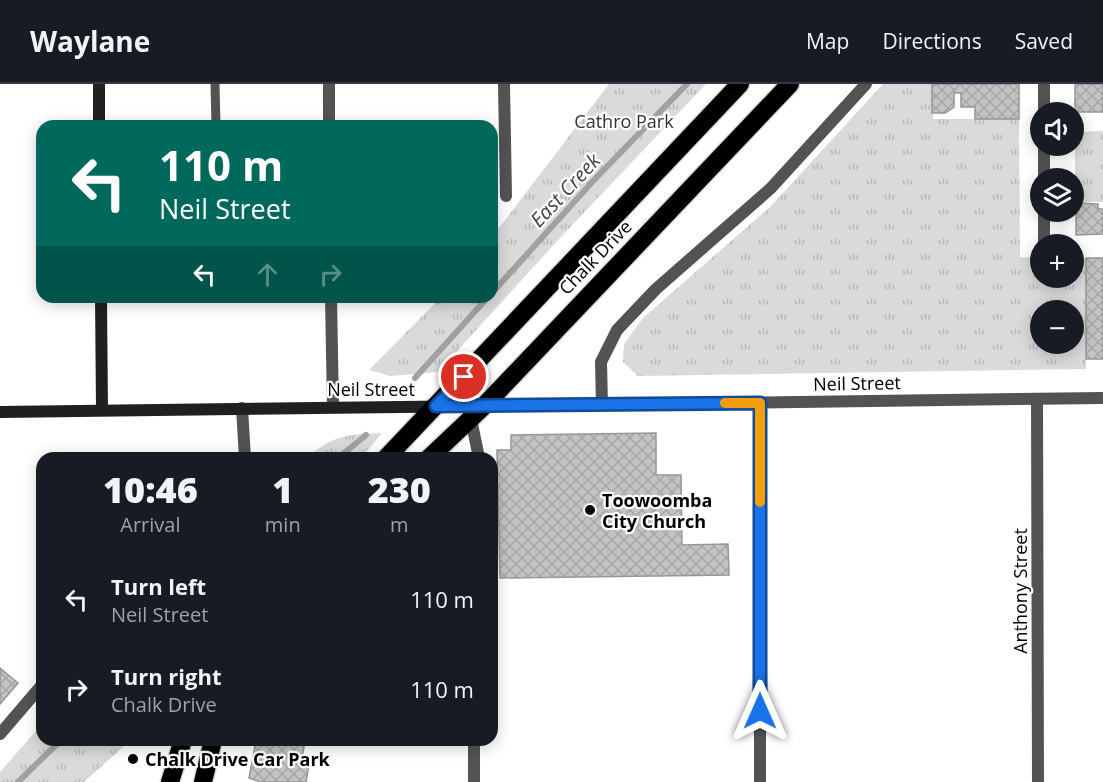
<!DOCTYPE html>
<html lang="en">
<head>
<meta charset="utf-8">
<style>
  :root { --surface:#171b24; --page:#242831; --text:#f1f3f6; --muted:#9ea1a6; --line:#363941 }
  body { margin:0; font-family:"Open Sans",sans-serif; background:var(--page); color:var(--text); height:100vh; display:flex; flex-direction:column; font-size:22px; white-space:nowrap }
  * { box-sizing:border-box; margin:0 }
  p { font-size:20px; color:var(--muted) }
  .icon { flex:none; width:33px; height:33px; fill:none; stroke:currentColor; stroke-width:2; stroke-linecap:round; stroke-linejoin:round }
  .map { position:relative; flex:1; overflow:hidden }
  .sheet { position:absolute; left:36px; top:368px; width:462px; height:294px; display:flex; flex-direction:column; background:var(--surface); border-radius:18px; box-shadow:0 3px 15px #0003 }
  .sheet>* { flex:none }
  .banner { position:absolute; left:36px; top:36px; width:462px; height:183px; border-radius:18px; box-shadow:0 3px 15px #0003; background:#00695c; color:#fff; overflow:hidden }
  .fabs { position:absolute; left:1030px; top:18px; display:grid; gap:12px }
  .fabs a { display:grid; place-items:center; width:54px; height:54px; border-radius:50%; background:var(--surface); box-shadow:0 3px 15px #0003; font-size:30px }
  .pin { position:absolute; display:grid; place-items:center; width:51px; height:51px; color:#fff; margin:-26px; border:3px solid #fff; border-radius:50%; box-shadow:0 2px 6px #0007 }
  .me { position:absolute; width:66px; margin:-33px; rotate:0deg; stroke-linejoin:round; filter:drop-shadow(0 0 4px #0008) }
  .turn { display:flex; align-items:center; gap:21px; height:126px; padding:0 24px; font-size:27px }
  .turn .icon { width:78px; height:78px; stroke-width:2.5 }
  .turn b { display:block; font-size:42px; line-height:51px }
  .lanes { display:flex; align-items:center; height:57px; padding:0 24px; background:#0003; justify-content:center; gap:30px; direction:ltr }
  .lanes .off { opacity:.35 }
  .eta { display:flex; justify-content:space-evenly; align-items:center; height:102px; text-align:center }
  .eta b { font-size:36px; font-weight:800; line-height:42px }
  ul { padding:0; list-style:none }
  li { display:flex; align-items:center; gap:18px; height:90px; padding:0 24px }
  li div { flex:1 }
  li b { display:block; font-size:22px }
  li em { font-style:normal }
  header { display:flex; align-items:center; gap:36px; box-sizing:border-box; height:84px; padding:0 30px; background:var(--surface); border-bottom:2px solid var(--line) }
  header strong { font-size:28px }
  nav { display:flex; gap:33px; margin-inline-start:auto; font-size:21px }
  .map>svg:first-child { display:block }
</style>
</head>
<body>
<header>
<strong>Waylane</strong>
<nav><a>Map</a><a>Directions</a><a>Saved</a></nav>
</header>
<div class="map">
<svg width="1103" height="698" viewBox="0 0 1103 698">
  <defs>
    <pattern id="grass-tufts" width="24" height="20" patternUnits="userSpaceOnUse" patternTransform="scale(1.5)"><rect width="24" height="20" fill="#dadada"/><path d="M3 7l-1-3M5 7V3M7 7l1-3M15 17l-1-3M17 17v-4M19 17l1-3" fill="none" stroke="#b9b9b9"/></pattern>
    <pattern id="building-cross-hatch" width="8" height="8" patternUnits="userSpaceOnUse" patternTransform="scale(1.5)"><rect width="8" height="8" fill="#c3c3c3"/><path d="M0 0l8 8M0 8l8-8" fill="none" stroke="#a6a6a6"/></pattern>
  </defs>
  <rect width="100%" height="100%" fill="#fff"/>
  <!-- grass -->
  <g fill="url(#grass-tufts)" fill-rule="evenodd">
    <polygon points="609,0 706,0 559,155 438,288 391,292 369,286 441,213 492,213 492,153"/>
    <path d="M883,0h49l1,35h86l1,138 21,1v20h33v-20h12v111l-448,7 -15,-14 1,-18 19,-26 128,-112zM1041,226h33v34h-33z"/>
    <polygon points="1103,47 1103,118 1075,118 1075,48"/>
    <path d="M382,349l-20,24h-54c24,-22 42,-23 74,-24z"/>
    <polygon points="42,640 42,656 131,656 84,698 0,698 0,688"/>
  </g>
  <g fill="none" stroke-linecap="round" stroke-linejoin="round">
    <!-- stream -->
    <g stroke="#a1a1a1" stroke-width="6">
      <polyline points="492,209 594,96 687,0"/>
      <polyline points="415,294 488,213"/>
      <polyline points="338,374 366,351"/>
      <polyline points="18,698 61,656"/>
    </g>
  </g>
  <!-- building -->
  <g fill="url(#building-cross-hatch)" stroke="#979797" stroke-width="1.5">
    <polygon points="932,0 1019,0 1019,35 975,35 975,23 961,23 961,9 954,9 954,23 945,29 932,29"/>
    <rect x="1075" y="0" width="28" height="28"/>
    <polygon points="1076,119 1098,120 1098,125 1103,125 1103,150 1076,151"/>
    <rect x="1086" y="174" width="17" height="101"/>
    <polygon points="656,349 656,391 681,391 682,461 728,460 729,491 500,494 497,366 511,366 511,351"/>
    <polygon points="0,584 18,599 0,620"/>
    <polygon points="256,656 305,658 302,674 310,675 306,698 261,698 249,694"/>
  </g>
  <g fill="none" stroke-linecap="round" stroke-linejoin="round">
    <defs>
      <g id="highway">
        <polyline points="386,374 740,0"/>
        <polyline points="429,374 484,322 790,0"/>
        <polyline points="170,698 183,656"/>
        <polyline points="203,698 213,656"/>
      </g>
    </defs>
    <!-- highway casing -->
    <use href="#highway" stroke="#dbdbdb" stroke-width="21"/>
    <!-- lane -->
    <polyline stroke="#535353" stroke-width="9" points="215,0 216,42"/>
    <!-- street -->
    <g stroke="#535353" stroke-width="12">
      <polyline points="329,0 329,42"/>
      <polyline points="504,0 506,112"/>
      <polyline points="1044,0 1044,28"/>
      <polyline points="1044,62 1044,94"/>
      <polyline points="1044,128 1044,160"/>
      <polyline points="331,213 333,323"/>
      <polyline points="1037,315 1038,698"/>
      <polyline points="760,319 760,698"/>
      <polyline points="602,321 601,278 617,246 656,205 771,104 866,0"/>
      <polyline points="484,322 1103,314"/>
      <polyline points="242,324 245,374"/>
      <polyline points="471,335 479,374"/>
      <polyline points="0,650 42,601"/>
      <polyline points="474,698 474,656"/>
    </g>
    <!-- secondary -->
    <g stroke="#202020" stroke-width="12">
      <polyline points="99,0 99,42"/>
      <polyline points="101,213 102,326"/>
      <polyline points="0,328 484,322"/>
    </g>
    <!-- highway -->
    <use href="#highway" stroke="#000" stroke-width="18"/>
  </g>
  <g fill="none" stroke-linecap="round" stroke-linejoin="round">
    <defs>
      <polyline id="route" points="464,293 436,322 760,319 760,627"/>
    </defs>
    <!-- route casing -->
    <use href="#route" stroke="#114b97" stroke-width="15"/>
    <!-- route -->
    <use href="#route" stroke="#1a73e8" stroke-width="10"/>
    <!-- slow -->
    <polyline stroke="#f59e0b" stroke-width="10" points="725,319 760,319 760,418"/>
  </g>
  <!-- markers -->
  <g fill="#000" stroke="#fff" stroke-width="2">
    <circle cx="590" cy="426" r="6"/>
    <circle cx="133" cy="675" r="6"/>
  </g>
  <g text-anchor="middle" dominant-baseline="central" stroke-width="4.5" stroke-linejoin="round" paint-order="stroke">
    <!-- park labels -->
    <g font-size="18" fill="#313131" stroke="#fff">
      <text x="624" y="37">Cathro Park</text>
    </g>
    <!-- street labels -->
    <g font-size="18" fill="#000" stroke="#fff">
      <text transform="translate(595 173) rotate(-46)">Chalk Drive</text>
      <text transform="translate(857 299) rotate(-1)">Neil Street</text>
      <text x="371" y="305">Neil Street</text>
      <text transform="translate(1020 507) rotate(-90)">Anthony Street</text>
    </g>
    <!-- poi labels -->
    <g font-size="18" font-weight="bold" fill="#000" stroke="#fff" text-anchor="start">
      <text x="602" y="416">Toowoomba<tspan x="602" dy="21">City Church</tspan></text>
      <text x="145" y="675">Chalk Drive Car Park</text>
    </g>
    <!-- water labels -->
    <g font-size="20" font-style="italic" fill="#424242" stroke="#fff">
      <text transform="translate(565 106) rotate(-47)">East Creek</text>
    </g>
  </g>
</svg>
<div class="fabs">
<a><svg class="icon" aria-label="sound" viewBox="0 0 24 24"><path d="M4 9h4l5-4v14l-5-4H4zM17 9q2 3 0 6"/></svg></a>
<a><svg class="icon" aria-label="layers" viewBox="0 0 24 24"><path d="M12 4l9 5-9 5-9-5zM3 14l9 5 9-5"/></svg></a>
<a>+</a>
<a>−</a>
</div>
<div class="pin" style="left:464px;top:293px;background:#d93025"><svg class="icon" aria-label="arrive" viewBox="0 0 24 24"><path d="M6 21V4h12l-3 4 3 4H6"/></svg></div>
<svg class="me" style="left:760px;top:627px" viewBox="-20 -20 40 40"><path d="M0-17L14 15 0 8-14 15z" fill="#1a73e8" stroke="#fff" stroke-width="4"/></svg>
<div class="banner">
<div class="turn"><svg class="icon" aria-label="left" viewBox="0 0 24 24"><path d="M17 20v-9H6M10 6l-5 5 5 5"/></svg><div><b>110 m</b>Neil Street</div></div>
<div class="lanes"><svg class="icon" aria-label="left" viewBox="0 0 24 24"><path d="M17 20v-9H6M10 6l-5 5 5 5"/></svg><svg class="icon off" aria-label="ahead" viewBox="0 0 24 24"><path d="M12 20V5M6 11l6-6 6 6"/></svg><svg class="icon off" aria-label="right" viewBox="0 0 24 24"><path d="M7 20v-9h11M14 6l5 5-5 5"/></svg></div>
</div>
<section class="sheet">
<div class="eta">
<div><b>10:46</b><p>Arrival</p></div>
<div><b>1</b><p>min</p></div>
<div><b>230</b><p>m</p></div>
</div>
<ul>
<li><svg class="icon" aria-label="left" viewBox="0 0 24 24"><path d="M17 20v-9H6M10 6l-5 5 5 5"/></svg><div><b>Turn left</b><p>Neil Street</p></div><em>110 m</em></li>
<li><svg class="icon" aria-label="right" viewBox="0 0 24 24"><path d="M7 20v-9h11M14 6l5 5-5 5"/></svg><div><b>Turn right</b><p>Chalk Drive</p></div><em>110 m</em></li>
</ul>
</section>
</div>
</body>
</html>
